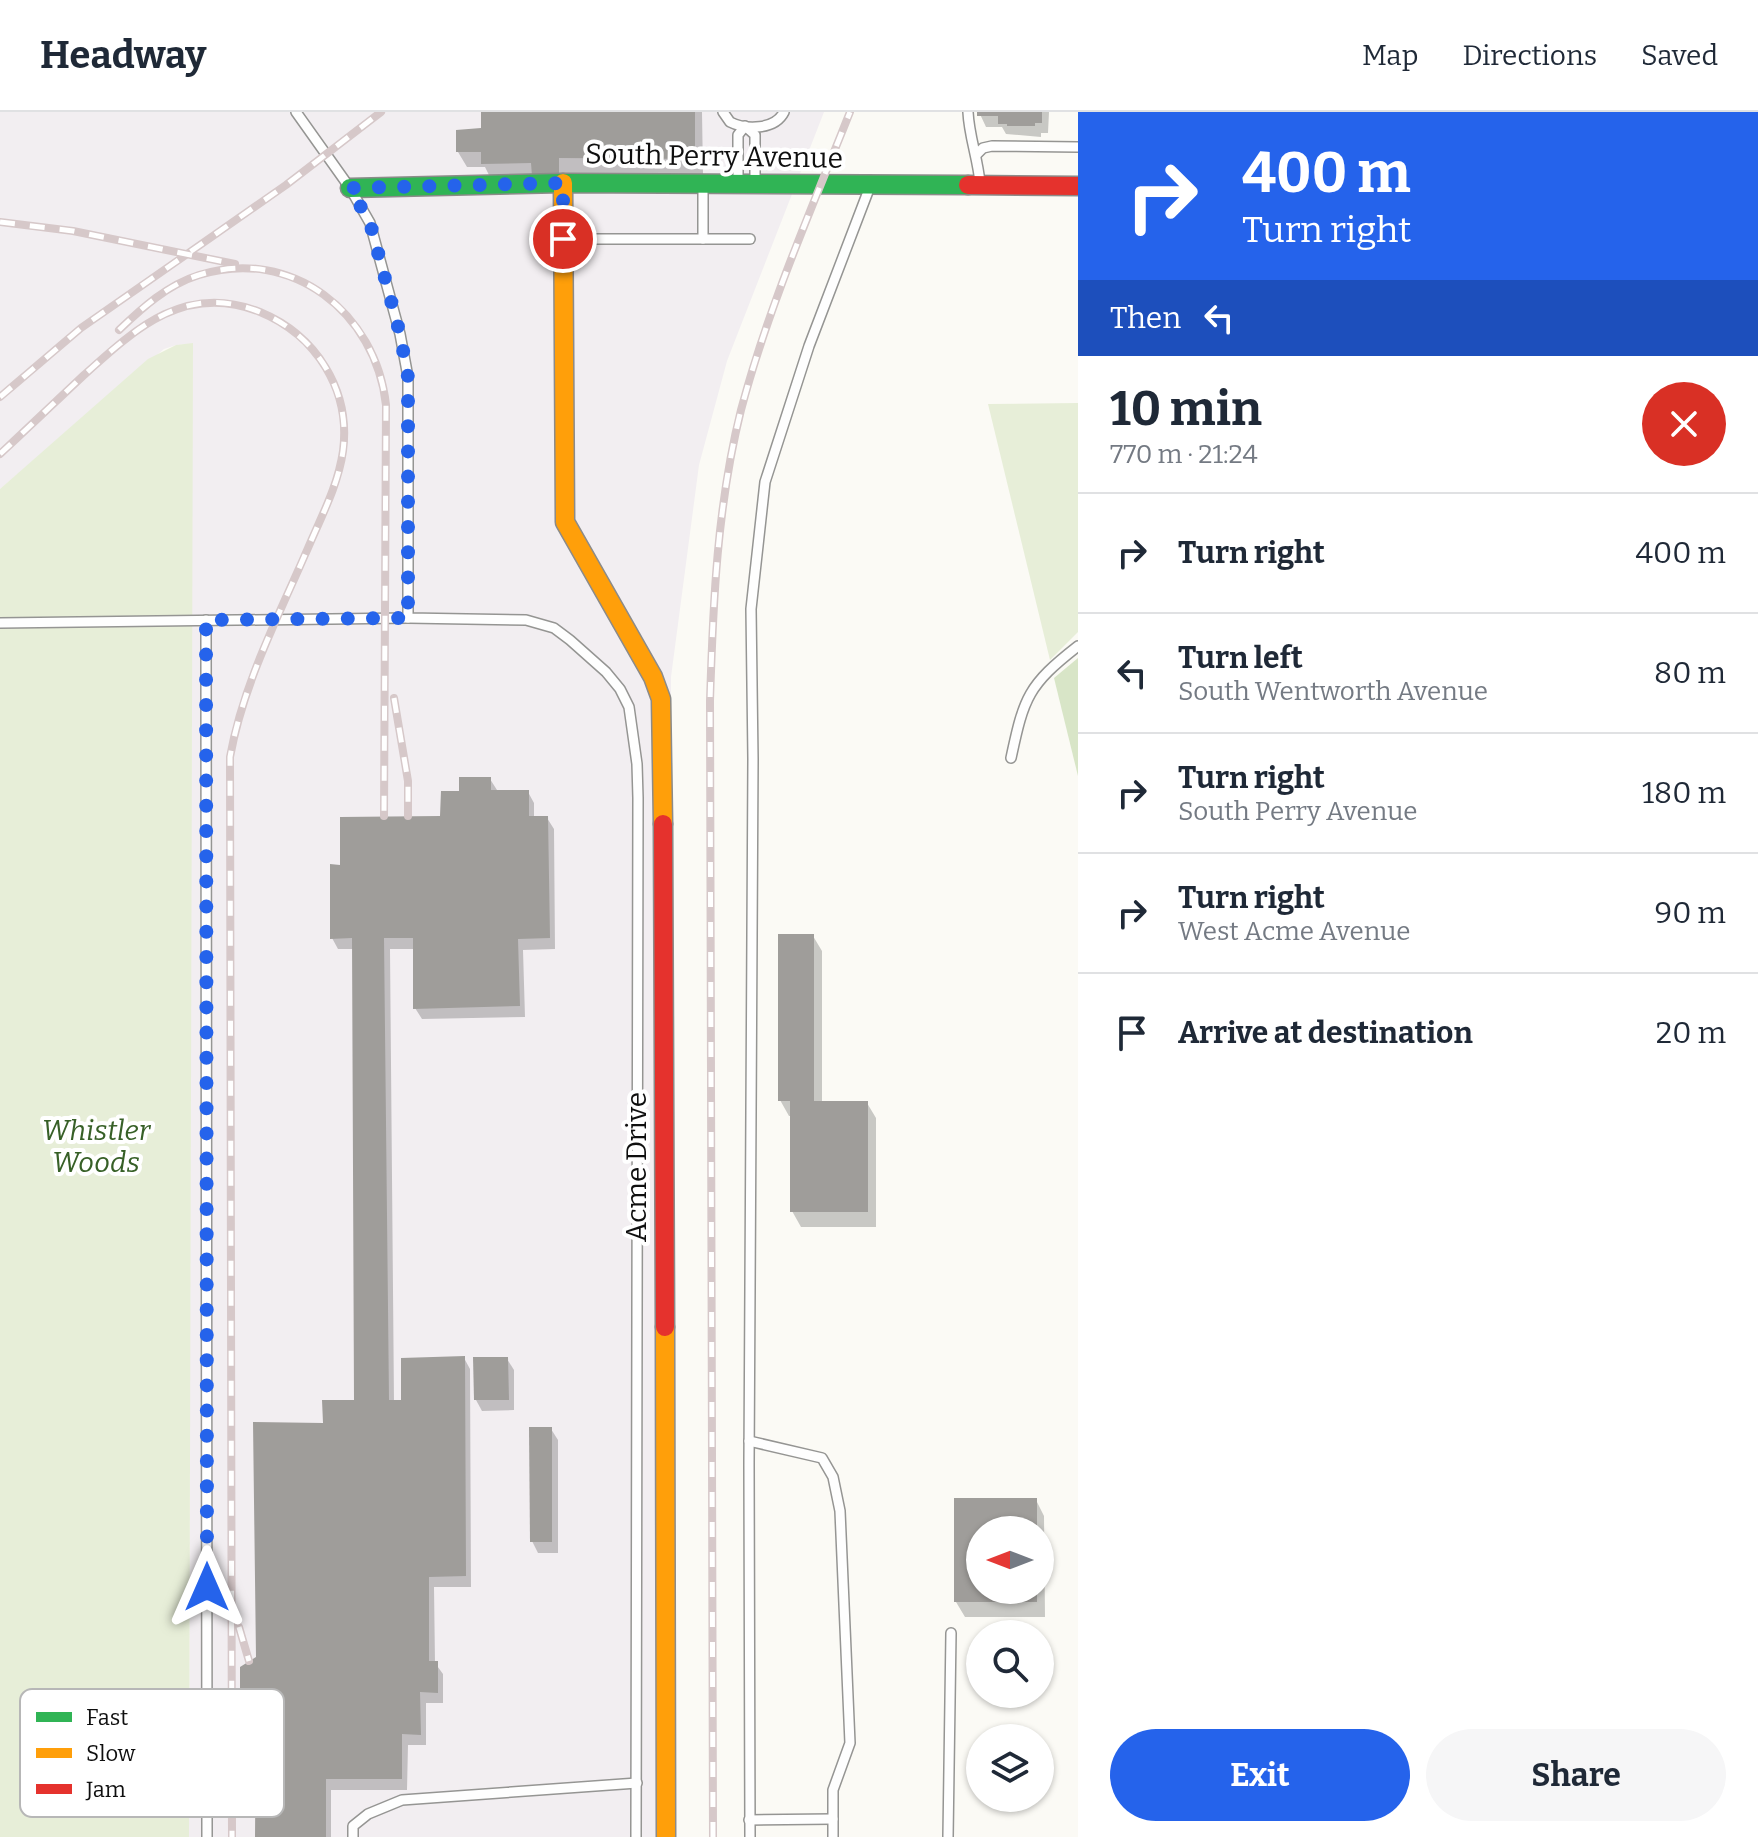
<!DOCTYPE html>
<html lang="en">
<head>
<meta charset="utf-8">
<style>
  :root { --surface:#fff; --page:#f6f6f7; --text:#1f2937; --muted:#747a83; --line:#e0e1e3; --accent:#2563eb }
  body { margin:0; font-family:Bitter,serif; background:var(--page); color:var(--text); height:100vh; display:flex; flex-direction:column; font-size:30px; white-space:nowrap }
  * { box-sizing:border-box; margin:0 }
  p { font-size:26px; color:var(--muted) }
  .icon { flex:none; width:44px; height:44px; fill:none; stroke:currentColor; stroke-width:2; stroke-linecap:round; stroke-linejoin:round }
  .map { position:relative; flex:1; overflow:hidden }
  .sheet { display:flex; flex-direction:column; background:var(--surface); width:680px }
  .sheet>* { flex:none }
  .top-card { background:#2563eb; color:#fff; overflow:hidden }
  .needle { width:52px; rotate:270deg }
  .controls { position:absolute; left:966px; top:1404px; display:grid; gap:16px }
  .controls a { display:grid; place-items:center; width:88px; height:88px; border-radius:50%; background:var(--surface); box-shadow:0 2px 6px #0004; font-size:40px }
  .pin { position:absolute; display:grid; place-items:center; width:68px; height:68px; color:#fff; margin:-34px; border:4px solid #fff; border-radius:50%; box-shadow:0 2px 8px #0007 }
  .me { position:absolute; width:88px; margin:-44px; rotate:0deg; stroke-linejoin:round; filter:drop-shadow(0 0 6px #0008) }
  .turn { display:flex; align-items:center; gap:28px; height:168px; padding:0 32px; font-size:36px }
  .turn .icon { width:104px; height:104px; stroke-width:2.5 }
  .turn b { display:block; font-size:56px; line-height:68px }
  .then { display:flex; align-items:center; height:76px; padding:0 32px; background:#0003; gap:16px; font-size:30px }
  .round { display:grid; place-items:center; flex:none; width:84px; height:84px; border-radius:42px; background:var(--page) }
  .summary { display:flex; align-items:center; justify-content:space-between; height:136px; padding:0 32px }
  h1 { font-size:48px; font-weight:700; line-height:60px }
  .button { display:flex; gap:16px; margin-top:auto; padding:16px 32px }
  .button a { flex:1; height:92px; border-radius:48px; background:var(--accent); color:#fff; font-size:32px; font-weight:700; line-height:92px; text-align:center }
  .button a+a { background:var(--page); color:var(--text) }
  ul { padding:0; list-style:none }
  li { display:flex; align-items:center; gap:24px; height:120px; padding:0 32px; border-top:2px solid var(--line) }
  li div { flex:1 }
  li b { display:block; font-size:30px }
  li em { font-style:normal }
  header { display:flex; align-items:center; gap:48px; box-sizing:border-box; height:112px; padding:0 40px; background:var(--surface); border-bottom:2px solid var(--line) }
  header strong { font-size:38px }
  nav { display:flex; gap:44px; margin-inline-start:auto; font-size:28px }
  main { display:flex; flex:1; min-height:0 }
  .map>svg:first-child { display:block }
</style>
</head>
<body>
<header>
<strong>Headway</strong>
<nav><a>Map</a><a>Directions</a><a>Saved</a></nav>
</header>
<main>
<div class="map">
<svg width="1078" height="1725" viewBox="0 0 1078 1725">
  <rect width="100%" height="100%" fill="#fbfaf5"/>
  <!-- industrial -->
  <polygon fill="#f2eef1" points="0,0 824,0 727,249 699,353 671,565 673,1725 189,1725 192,232 176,233 164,237 0,377"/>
  <!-- green -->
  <g fill="#e7eed8">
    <polygon points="193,231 189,1725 0,1725 0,377 148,247 176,233"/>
    <polygon points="1078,291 1078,520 1050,548 988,292"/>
  </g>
  <!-- forest -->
  <polygon fill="#d8e5c7" points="1078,546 1078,664 1054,566"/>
  <!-- shadow -->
  <g fill="#0003" fill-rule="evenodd">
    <polygon points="483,0 702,0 703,62 491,67 485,55 467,55 458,40 482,18"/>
    <polygon points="979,0 1049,0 1048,21 1041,21 1041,25 1006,22 1002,15 986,15"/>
    <polygon points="490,667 497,678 528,680 534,691 534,706 547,706 554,717 555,837 523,838 525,905 422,907 415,896 415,837 390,837 394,1290 403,1290 464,1246 470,1257 471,1475 434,1475 435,1551 443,1562 443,1591 426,1591 426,1633 408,1633 407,1678 331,1678 331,1725 257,1725 258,1610 248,1610 242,1599 325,1313 356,1290 354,837 338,837 332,826 342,755 442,706 461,681"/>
    <polygon points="813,824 822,839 822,991 867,991 876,1006 876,1115 801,1115 792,1099 792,1004 789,1004 780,988"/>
    <polygon points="507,1247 514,1258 514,1298 482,1299 476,1288"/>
    <polygon points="551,1317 558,1328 558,1441 538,1441 532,1429"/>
    <path d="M956,1388h80l8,16 1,101h-80l-9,-15zM980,1418h60v60h-60z"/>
  </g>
  <!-- building -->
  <g fill="#9f9d9a">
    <polygon points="481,0 695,0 695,47 559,46 559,65 532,64 531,51 481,52 481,40 456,40 456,18 481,16"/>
    <polygon points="977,0 1042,0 1042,11 1035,11 1035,14 1007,14 1007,12 998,12 998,4 977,4"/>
    <polygon points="459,665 491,665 491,678 529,678 529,704 548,704 550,826 518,827 520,894 413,897 413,826 384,826 389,1288 401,1288 401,1246 465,1244 466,1464 429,1465 429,1549 438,1549 438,1581 420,1580 421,1623 402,1622 402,1667 326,1667 326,1725 255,1725 256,1600 240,1599 240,1555 256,1545 253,1310 323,1311 322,1288 354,1288 352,826 330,827 330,752 340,753 340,705 440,704 441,679 459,679"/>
    <polygon points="778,822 814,822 814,989 868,989 868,1100 790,1100 790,989 778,989"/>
    <polygon points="473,1245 508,1245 509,1288 474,1288"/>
    <polygon points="529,1315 552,1315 552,1430 530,1430"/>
    <polygon points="954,1386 1037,1386 1037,1418 980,1418 980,1478 1037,1478 1037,1490 954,1490"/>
  </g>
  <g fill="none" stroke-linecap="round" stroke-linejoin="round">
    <defs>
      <g id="lane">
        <polyline points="296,0 350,76 370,111 400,222 408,265 408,506 526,508 554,516 570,528 606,560 620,577 629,595 637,652 638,686 636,1725"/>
        <path d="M723,0l7,10c16,8 45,8 54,-10"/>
        <path d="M968,0c1,24 10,47 12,71"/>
        <polyline points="976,43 983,36 992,34 1078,35"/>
        <polyline points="738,70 738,23 745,14 755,23 755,69"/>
        <polyline points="566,127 750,127"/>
        <polyline points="703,127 703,74"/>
        <polyline points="206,508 207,1725"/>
        <polyline points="0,511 408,506"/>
        <path d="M1011,646c13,-61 17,-73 67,-112"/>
        <polyline points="749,1329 822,1346 833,1365 840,1399 850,1631 833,1678 833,1725"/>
        <polyline points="749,1708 833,1707"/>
        <polyline points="353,1725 353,1714 368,1702 402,1688 637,1671"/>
        <polyline points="750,1725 749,1352 753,647 751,497 765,370 809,234 869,77"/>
        <polyline points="948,1725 951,1521"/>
      </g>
      <polyline id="fast" points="350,76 563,71 968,73"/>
      <g id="slow">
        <polyline points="563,71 565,410 653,565 661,587 663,712"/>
        <polyline points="665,1215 666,1725"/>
      </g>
      <g id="jam">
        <polyline points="968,73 1078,74"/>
        <polyline points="663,712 665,1215"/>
      </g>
    </defs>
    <!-- lane casing -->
    <use href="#lane" stroke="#959593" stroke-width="12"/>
    <!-- fast casing -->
    <use href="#fast" stroke="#8c8b89" stroke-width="21"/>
    <!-- slow casing -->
    <use href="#slow" stroke="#8c8b89" stroke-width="21"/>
    <!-- jam casing -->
    <use href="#jam" stroke="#8c8b89" stroke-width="21"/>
    <!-- lane -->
    <use href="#lane" stroke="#fefefe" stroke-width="9"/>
    <!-- fast -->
    <use href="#fast" stroke="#30b455" stroke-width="18"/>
    <!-- slow -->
    <use href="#slow" stroke="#ff9f0a" stroke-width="18"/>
    <!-- jam -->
    <use href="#jam" stroke="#e5322d" stroke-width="18"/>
    <defs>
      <g id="rail">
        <polyline points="0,110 73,119 235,152"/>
        <path d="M119,218c23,-22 48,-45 80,-55 93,-29 177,38 187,130l-2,411"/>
        <polyline points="0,285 81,216 286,73 381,0"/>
        <path d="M0,342c28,-26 56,-53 84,-79 51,-46 101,-93 176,-63 56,23 91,78 83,139 -5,35 -22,66 -35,97 -29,67 -65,136 -78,209l2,1080"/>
        <polyline points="394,586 408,669 408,704"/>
        <polyline points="239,1515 249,1549"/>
        <path d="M713,1725l-3,-1136c3,-98 7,-195 31,-291 27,-102 70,-200 109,-298"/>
      </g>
    </defs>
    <!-- rail casing -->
    <use href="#rail" stroke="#d6c8c9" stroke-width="8"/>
    <!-- rail -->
    <use href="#rail" stroke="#fff" stroke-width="5" stroke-dasharray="15" stroke-linecap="butt"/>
  </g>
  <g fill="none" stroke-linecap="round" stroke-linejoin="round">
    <!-- route -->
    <polyline stroke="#2563eb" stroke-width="14" stroke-dasharray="0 25.2" points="207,1475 206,508 408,506 408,265 400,222 370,111 350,76 563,71 563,127"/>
  </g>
  <g text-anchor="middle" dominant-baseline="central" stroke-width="8" stroke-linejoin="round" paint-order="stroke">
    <!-- street labels -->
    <g font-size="28" fill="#0f0f0f" stroke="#fff">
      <text transform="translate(714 44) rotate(1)">South Perry Avenue</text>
      <text transform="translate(636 1055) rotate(-90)">Acme Drive</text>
    </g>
    <!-- park labels -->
    <g font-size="28" font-style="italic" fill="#376027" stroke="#fff">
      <text x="96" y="1018">Whistler<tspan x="96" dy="32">Woods</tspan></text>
    </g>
  </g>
  <!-- legend -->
  <rect x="20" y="1577" width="264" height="128" rx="12" fill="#fff" stroke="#b7b7b7" stroke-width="2"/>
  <rect x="36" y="1600" width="36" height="10" fill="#30b455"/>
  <rect x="36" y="1636" width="36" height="10" fill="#ff9f0a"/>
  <rect x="36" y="1672" width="36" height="10" fill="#e5322d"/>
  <g font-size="22" fill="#0f0f0f">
    <text x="86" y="1613">Fast</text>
    <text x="86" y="1649">Slow</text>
    <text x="86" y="1685">Jam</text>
  </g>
</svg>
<div class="controls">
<a><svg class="needle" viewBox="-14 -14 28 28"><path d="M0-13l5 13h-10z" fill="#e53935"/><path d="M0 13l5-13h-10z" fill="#747a83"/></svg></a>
<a><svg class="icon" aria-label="search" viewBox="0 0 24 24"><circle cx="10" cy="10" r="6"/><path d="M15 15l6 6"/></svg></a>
<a><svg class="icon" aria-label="layers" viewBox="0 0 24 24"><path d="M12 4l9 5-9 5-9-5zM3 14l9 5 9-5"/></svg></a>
</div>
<div class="pin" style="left:563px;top:127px;background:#d93025"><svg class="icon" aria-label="arrive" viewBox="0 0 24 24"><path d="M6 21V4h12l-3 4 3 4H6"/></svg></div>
<svg class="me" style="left:207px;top:1475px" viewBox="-20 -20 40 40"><path d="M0-17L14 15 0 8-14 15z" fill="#2563eb" stroke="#fff" stroke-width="4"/></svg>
</div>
<section class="sheet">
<div class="top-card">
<div class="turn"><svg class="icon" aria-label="right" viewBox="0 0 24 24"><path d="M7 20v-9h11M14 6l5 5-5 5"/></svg><div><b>400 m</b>Turn right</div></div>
<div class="then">Then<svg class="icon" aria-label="left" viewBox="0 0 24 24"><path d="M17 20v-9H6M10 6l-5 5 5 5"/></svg></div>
</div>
<div class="summary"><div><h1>10 min</h1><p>770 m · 21:24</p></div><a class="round" style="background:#d93025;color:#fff"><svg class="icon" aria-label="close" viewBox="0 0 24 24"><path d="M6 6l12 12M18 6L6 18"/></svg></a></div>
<ul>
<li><svg class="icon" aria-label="right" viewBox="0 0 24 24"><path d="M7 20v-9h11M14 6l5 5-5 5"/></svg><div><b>Turn right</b></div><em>400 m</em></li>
<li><svg class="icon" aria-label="left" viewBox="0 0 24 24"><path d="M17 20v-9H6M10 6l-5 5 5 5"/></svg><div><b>Turn left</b><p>South Wentworth Avenue</p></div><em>80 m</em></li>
<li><svg class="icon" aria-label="right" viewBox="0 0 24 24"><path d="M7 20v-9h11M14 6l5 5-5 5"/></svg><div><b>Turn right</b><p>South Perry Avenue</p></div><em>180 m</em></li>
<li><svg class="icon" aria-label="right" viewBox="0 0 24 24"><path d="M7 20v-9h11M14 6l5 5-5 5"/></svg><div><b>Turn right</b><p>West Acme Avenue</p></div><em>90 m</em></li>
<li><svg class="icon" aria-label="arrive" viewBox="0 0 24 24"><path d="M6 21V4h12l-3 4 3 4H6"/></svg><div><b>Arrive at destination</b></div><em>20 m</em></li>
</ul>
<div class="button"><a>Exit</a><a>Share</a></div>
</section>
</main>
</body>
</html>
